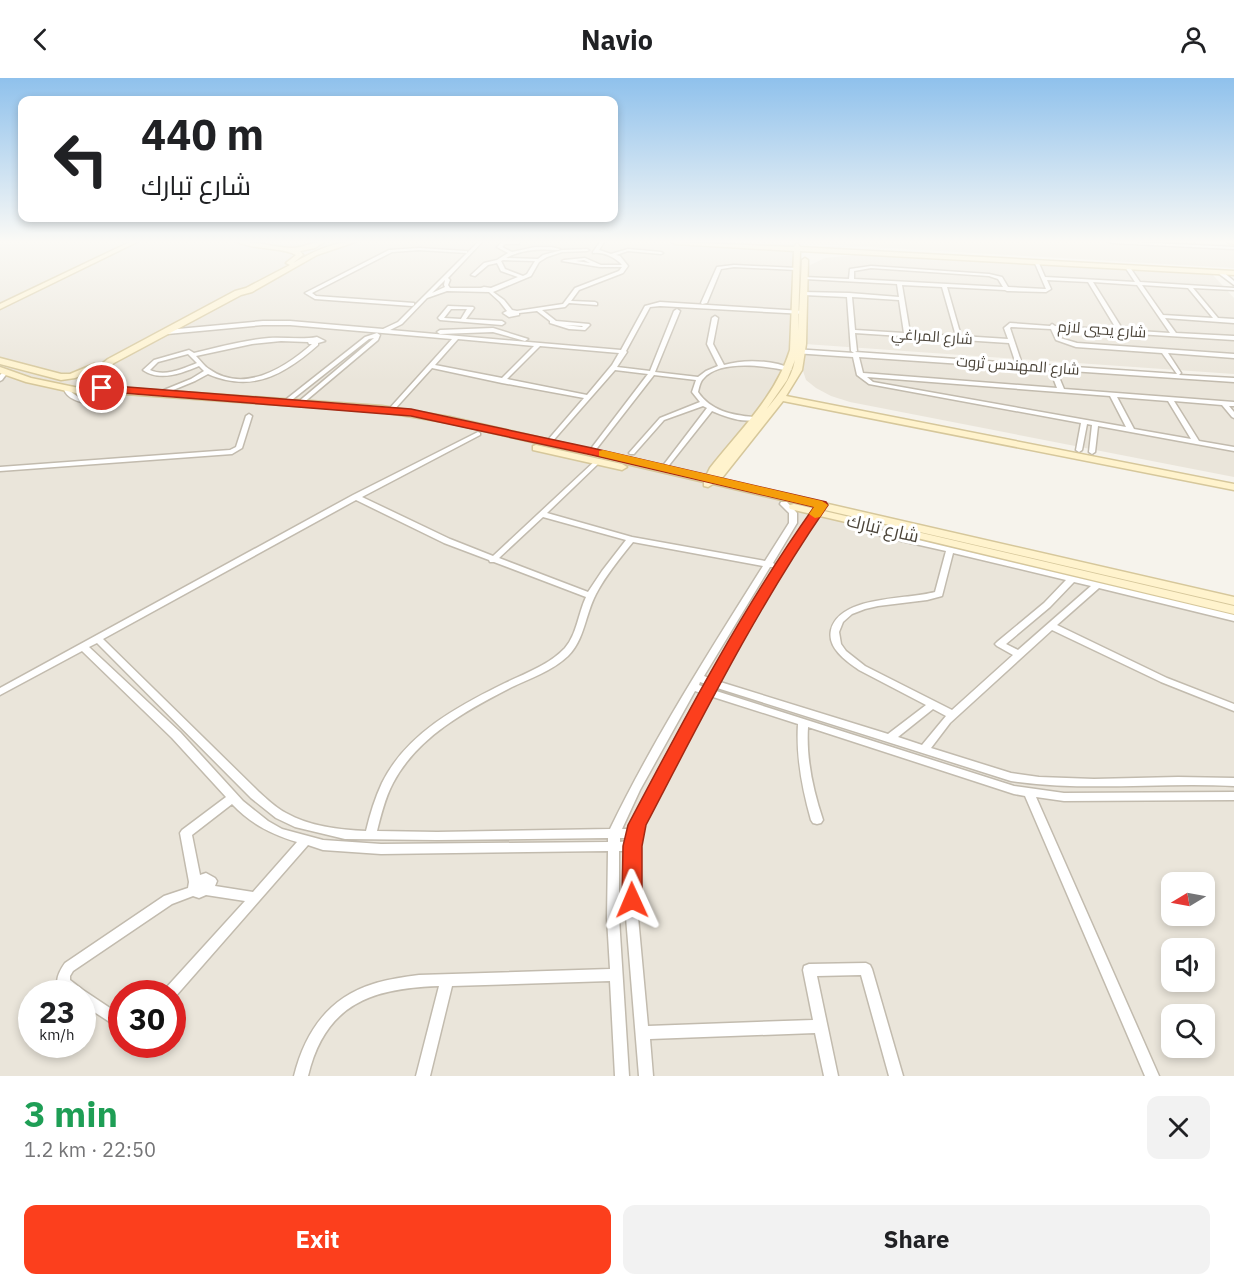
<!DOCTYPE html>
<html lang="en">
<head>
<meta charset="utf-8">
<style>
  :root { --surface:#fff; --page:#f2f2f2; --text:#202124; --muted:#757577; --accent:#fc3f1d }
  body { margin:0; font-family:"IBM Plex Sans",Cairo,sans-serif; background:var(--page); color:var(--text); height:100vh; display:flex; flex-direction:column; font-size:22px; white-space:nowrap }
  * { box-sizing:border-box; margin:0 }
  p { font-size:20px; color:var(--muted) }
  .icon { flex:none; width:33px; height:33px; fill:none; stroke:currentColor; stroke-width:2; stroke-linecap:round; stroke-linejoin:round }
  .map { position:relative; height:998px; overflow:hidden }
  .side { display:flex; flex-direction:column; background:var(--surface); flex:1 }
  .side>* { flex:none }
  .banner { position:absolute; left:18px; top:18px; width:600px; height:126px; border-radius:12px; box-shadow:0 3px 9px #0003; background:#fff; color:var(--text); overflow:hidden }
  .needle { width:39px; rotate:260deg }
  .tools { position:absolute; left:1161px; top:794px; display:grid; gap:12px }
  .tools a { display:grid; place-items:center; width:54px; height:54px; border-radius:12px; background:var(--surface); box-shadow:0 3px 9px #0003; font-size:30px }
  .speed { position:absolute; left:18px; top:902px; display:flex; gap:12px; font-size:30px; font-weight:700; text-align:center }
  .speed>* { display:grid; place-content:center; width:78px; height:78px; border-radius:50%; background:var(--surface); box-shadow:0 3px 9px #0003; line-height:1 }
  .speed small { font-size:15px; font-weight:400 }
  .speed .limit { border:9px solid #d22; background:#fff; color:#111 }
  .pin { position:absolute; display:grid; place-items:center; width:51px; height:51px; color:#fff; margin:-26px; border:3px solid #fff; border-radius:50%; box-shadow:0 2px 6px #0007 }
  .me { position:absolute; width:66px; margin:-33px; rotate:359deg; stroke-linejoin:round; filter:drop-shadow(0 0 4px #0008) }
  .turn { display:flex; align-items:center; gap:21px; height:126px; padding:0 24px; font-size:27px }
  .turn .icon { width:78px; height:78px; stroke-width:2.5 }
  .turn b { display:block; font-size:42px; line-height:51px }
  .round { display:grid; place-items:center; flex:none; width:63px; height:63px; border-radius:12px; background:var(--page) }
  .headline { display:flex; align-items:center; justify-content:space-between; height:102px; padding:0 24px }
  h1 { font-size:36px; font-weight:700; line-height:45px; color:#1e9e55 }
  .action { display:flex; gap:12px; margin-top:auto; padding:12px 24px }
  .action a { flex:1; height:69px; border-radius:12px; background:var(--accent); color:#fff; font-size:24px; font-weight:700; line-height:69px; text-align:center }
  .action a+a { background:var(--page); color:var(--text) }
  header { display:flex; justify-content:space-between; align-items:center; height:78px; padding:0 24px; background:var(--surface); font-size:27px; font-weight:700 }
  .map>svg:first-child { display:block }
</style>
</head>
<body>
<header><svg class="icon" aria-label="back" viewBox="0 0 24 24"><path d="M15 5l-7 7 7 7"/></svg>Navio<svg class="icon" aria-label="person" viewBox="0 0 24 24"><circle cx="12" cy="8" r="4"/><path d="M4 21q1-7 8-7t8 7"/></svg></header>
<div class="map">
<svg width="1234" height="998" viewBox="0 0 1234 998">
  <rect width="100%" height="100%" fill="#f6f3ec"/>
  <!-- residential -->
  <g fill="#eae5da" fill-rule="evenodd">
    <path d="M0,164h1184l50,2v24l-434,-25 -3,25 -2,95 -26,42 -60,78 86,20 10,5 429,99v469h-1234zM1172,804h32v33h-32zM1172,870h32v33h-32zM32,915h50v51h-50zM122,915h50v51h-50zM1172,936h32v33h-32z"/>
    <polygon points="856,177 1212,196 1234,220 1234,296 805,266 806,189 825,180"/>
    <polygon points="812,275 1234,305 1234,399 850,324 831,318 816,310 806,302 803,293 805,277"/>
  </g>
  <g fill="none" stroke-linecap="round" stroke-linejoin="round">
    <defs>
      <g id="street">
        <path d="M478,164h4l-34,36 2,2 -2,5 2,3h31l3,-1 7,1 27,-11 -17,-6 -4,-8 -9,2 -13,11 -4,-1 13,-12 13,-3 11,-7 -11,-6 5,-5h17v2h-14l-3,3 10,5 23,-5h16l9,2 -2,1c-18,-1 -35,-1 -52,8l32,1 5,-4 19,-5 25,-1 2,1 -2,1 -25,1 -15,5 -8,5 -8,14 -38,16 11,8 8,10 5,1 46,-7 12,-16 44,-17 3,-4h-22l-38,-6 2,-1 21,-2 16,7h21c-7,-8 -18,-13 -29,-12v-1l7,-10h4l-5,8 12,4 17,-5 33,3 2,1 -2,1 -33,-3 -12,4 4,1 8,10 -5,7 -44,17 -8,11 24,1 2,1v2l-28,-2 -4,4 -23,3 14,11 33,3 1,1 -5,5 -16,-1 -19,-6v-2l-13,-10 -18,2v2l-10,2 -6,-4 4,-2 -7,-9 -11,-10 -42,-1 -20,7 -25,26 -12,6 231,20 24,-44 15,-4 143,9 2,1v2l-145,-8 -10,1 -24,44 1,1 -10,15 33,4 24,-60 3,-2 3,2 -25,61 43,5 8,-6 12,-5 -11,-22 5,-26 3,-2 3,2 -5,26 11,21c20,-6 49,-5 68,4l-3,2c-23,-5 -69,-12 -86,8 -3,3 -4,9 -5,13 13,19 34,23 55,25l3,2c-12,5 -32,-3 -44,-8l-46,58h-4v-2l45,-59 -4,-2 -39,14 -30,34h-4l-1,-1 31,-35 40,-16 -8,-10 4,-12 -42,-5 -60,77h-4v-2l58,-76 -33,-4 -64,73 -2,1 -3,-2 1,-1 37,-43 -82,-15 -70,-15 -39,43h-4v-2l63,-70 -162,-14h-27l-96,9 -3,-2 3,-2 96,-9h27l93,8 15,-7 69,-69 -48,-3 -27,2 -80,41 4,3 98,7v2l-2,1 -97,-7 -10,-6 84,-43 30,-2 46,3h2v2zM503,182l32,1 -8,13 -4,2 -18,-7 -4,-8zM584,182l6,3 -14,-2zM445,202l-1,5 1,2 -13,6zM565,247l18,1 -1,1zM458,261l76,7 -32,32 -67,-13zM540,268l79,7 -7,12 -25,30 -80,-16z"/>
        <polygon points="1110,164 1132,164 1234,169 1234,171 1112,165"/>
        <path d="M1034,183h4l7,16 90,5 -10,-15 2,-1h2l11,16 94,6v2l-41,-2 25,30 16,1v4l-69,-5 11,15 58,3v4l-178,-11 4,9 17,5 157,11v4l-66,-5 13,20 -2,2 55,3v4l-178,-12 8,19 170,13v4h-5l5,6v6l-2,-1 -10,-12 -48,-4 25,40 35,6v4l-136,-25 -3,26 -3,2 -3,-2 3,-27 -5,-1 -5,26 -3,2 -3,-2 5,-27 -212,-39 -12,-9 -4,-18 -59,-4 -3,-2 3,-2 60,4 -3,-2 -4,-54 -43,-2 -3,-2 1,-1 47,1 50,4 -2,-13 -92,-5 -2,-1v-1l46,2 1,-10 21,-3 118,8 13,3 6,10 37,2h1zM871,190l118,8 9,3 5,8 -149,-8v-8zM1047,202l41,2 29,48 -62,-4 -3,-2 -2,2 -40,-3 -6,5 4,11 -47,-3 -14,-49 58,3 2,1h2l37,1 5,-3zM1093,204l44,3 33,48 -47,-3zM902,207l40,2 14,49 -46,-3zM1142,207l46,3 25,30 -50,-3zM852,219l47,3 5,33 -49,-3zM1011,249l40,2 5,11 20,7 86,6 15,21 -322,-22 2,-1 -2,-18 154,10 6,18 3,2 3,-2 -11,-33zM859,279l191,13 7,18 -194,-15zM867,299l243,19 16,31 -253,-45zM1117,319l51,4 23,38 -57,-10z"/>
        <polygon points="734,187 797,190 799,191 797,192 734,189 721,191 707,225 702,226 701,225 717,189"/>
        <polygon points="1218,193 1222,193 1234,203 1234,207 1218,195"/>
        <path d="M448,228l25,1 1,1 -8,11 36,2 3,2 -3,2 -62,-5 -2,-2zM451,231h16l-6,10 -17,-1z"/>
        <polygon points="493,250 528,261 525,263 493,254 440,256 437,254 440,252"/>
        <polygon points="377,255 380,257 378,262 302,326 300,327 297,325 374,260 369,261 288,325 284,325 284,323 365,259"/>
        <path d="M317,259l8,4 -7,2v2c-34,30 -66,48 -110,29l-13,7 -34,14 -3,-2 1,-1 32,-13 13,-8 -5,-5c-17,7 -39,16 -56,4l11,-10 35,-10 5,3c25,-6 50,-13 75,-15 16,-1 33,2 48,-1zM281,263l27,1 1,2h3c-27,24 -68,50 -103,25 -5,-3 -8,-8 -13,-13l56,-12zM188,276l9,9c-15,6 -32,14 -47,7l8,-8z"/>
        <polygon points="5,292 8,294 2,302 0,303 0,297"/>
        <path d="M66,310l12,9 25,7 2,4 -3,2 -2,-1 -2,-3c-12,-3 -31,-5 -34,-17z"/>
        <polygon points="249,336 252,338 242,370 232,376 0,393 0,389 230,372 236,369 246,338"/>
        <path d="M478,354l2,1v2l-118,62 88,42 43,17 103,-96h4v2l-53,51 85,24 133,24 24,-38v-10l-9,-9 1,-2h6l10,11v10l-24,40 3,2 -1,2h-5l-66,109 5,2 84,-138 25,-36h6l1,2 -24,34 -84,141 171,53 38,-29 -67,-35c-13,-9 -32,-22 -28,-40 9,-35 76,-30 104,-38l11,-41 -62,-14 -19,-6 -9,-9 1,-2h6l8,7 18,6 345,82v6l-135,-33 -42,37 110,53 67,26v7l-73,-29 -109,-52 -102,93 -19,25 80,25 28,4 55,2 84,-2 56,1v8c-75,-4 -148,6 -223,-5l-297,-94 -1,3 301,96 50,7 170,-1v8l-170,1 -28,-4 123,279h-14l-120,-280 -11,-2 -206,-67c-2,32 5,63 15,93l-2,3 -4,1 -4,-1 -2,-3c-9,-32 -15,-63 -13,-96l-88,-28 -70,137 -2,84 10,109 165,-6 -10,-50 1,-4 5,-2 57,-1 4,2 2,4 31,107h-14l-28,-101 -44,1 21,100h-14l-9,-43 -165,6 3,37h-14l-13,-159 2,-66h-9v67l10,158h-14l-5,-95 -158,5 -22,90h-14l23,-90c-67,2 -114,18 -131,90h-14c11,-44 34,-78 79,-92 15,-5 31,-7 46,-9l191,-6 -3,-51 1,-67 -227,3 -58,-4 -15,-5 -133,152 -3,1v-5h-8l1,-4 80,-88 -39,-6 -7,3 -6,-2 -21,8 -99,67 -3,5v4l13,10 39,26v14l-40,-26v-11c-4,0 -11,1 -15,0 -16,-6 -9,-20 -2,-30l99,-67 24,-8 1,-6 -9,-49 2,-3 44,-33 -54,-59 -90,-87 -82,44v-7l353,-193zM356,422l88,43 45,17 1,2h4l92,35c-8,17 -9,37 -21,51 -16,17 -39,25 -60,35 -47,23 -99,51 -123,100 -7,15 -12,31 -16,48 -27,-1 -57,-5 -80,-18 -10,-5 -19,-14 -27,-21l-156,-153zM543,439l83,23 -24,31 -14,21 -89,-34zM633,464l130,24c-54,86 -109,172 -153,263l-173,3 -60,-1c4,-16 8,-33 16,-48 24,-46 74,-73 119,-96 19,-9 40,-16 56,-31 17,-17 17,-41 28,-62 10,-19 24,-36 37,-52zM953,475l113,27 -22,23 -47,39 -2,2 2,2 16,9 -61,55 -87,-44 -19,-15 -5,-7 -2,-12 4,-10 9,-8 13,-5 13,-3 49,-6 15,-4zM1074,504l17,4 -73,64 -12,-6 44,-37zM97,565l154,155 25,20 19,9 50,12 92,1 171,-2v4l-227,2 -58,-4 -41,-11 -14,-8 -25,-20 -63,-69 -91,-85zM700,604l6,2 -2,3 -5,-2zM695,613l6,2 -70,136h-9l18,-39zM933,631l13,7 -24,29 -24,-8zM232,726c19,20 39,30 65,38l-44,50 -38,-6 2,-5 -2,-3 -9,-5 -6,2 -8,-40zM620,760h8v3l-8,1z"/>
      </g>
      <g id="secondary">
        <polygon points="130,164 137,164 0,231 0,226"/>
        <path d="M238,164c17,-1 35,5 53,6 12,0 22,-7 33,-6l-9,6 -15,3 3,4 -10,8c18,-10 41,-22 62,-21l-38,13 -65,37 -11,3 -127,68 -25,20 21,4 272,19 68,11 256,59 4,-8c29,-37 66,-72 80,-118l4,-99 -119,-7 -3,-2 122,5 3,-4 3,4 434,24v4l-434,-24 -2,80 4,-71 3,-2 3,2 -2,84 -4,26 -16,26 448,88v6l-451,-89 -61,77 -3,1 515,118v8l-521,-121 -5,3 -4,-1v-4l-254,-59 -68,-11 -272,-19 -27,-6 -3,-5 14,-12 -19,8 -14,2 -61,-16v-6l61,16h9l24,-10 4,3 10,-8 127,-68 11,-3 44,-23 -4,-2 10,-8c-12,-8 -43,-5 -58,-13zM795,282c-3,19 -17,35 -29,50l21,-30z"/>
        <polygon points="1228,164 1234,164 1234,166 1229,165"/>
        <polygon points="0,289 31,300 103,315 107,318 103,321 26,304 0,295"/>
        <polygon points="536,367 622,386 627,389 622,392 533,372 533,368"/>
        <polygon points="794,426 854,440 856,442 850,445 790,431 789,429 790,427"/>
        <polygon points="896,449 1234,528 1234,536 892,454 890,452"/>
      </g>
    </defs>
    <!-- street casing -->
    <use href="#street" stroke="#c2bbae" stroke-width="3"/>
    <!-- secondary casing -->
    <use href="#secondary" stroke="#d6c79b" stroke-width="3"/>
    <!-- street -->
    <use href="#street" fill="#fff" fill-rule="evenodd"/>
    <!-- secondary -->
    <use href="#secondary" fill="#fff3cd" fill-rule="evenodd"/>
  </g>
  <!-- sky -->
  <linearGradient id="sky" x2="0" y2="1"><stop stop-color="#8fc1ec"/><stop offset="0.54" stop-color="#fbfaf6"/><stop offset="1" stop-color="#fbfaf6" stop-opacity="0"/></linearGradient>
  <rect width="1234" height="303" fill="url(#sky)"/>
  <!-- route -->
  <path fill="#fc3f1d" stroke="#a42913" stroke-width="1.5" d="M102,307l309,24 181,39 234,54 2,3c-70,101 -125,211 -182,320l-4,21v54l-3,6 -7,3 -7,-3 -3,-6 1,-54 5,-21c57,-108 115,-218 186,-318l-222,-52 -181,-39 -313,-25v-5z"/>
  <!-- slow -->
  <polygon fill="#f59e0b" points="603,372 822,423 828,427 820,439 815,440 809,436 814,429 599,378 599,373"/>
  <g text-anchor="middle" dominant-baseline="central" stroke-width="6" stroke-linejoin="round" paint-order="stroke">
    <!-- far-street labels -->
    <g font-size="15" fill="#4b4439" stroke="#fff">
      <text transform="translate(1102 251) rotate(4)">شارع يحيي لازم</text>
      <text transform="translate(932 258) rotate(4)">شارع المراغي</text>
      <text transform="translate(1018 287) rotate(4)">شارع المهندس ثروت</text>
    </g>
    <!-- street labels -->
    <g font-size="18" fill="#4b4439" stroke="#fff">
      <text transform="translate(883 450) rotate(13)">شارع تبارك</text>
    </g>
  </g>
</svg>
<div class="tools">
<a><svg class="needle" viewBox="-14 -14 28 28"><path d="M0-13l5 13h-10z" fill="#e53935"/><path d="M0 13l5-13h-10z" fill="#757577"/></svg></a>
<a><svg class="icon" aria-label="sound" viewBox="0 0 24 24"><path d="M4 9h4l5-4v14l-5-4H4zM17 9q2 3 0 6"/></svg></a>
<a><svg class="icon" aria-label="search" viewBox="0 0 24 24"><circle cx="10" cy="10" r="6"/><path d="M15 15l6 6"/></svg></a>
</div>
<div class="speed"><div>23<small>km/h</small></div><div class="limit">30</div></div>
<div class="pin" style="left:102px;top:310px;background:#d93025"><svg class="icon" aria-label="arrive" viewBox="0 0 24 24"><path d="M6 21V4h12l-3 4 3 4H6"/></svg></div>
<svg class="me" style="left:632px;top:822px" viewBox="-20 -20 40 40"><path d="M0-17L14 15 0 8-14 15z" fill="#fc3f1d" stroke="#fff" stroke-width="4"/></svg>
<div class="banner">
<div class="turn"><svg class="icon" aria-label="left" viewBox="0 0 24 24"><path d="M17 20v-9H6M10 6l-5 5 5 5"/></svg><div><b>440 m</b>شارع تبارك</div></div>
</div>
</div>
<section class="side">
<div class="headline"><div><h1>3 min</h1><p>1.2 km · 22:50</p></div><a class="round"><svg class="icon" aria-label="close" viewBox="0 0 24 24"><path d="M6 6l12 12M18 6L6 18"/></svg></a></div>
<div class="action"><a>Exit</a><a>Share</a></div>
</section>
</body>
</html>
